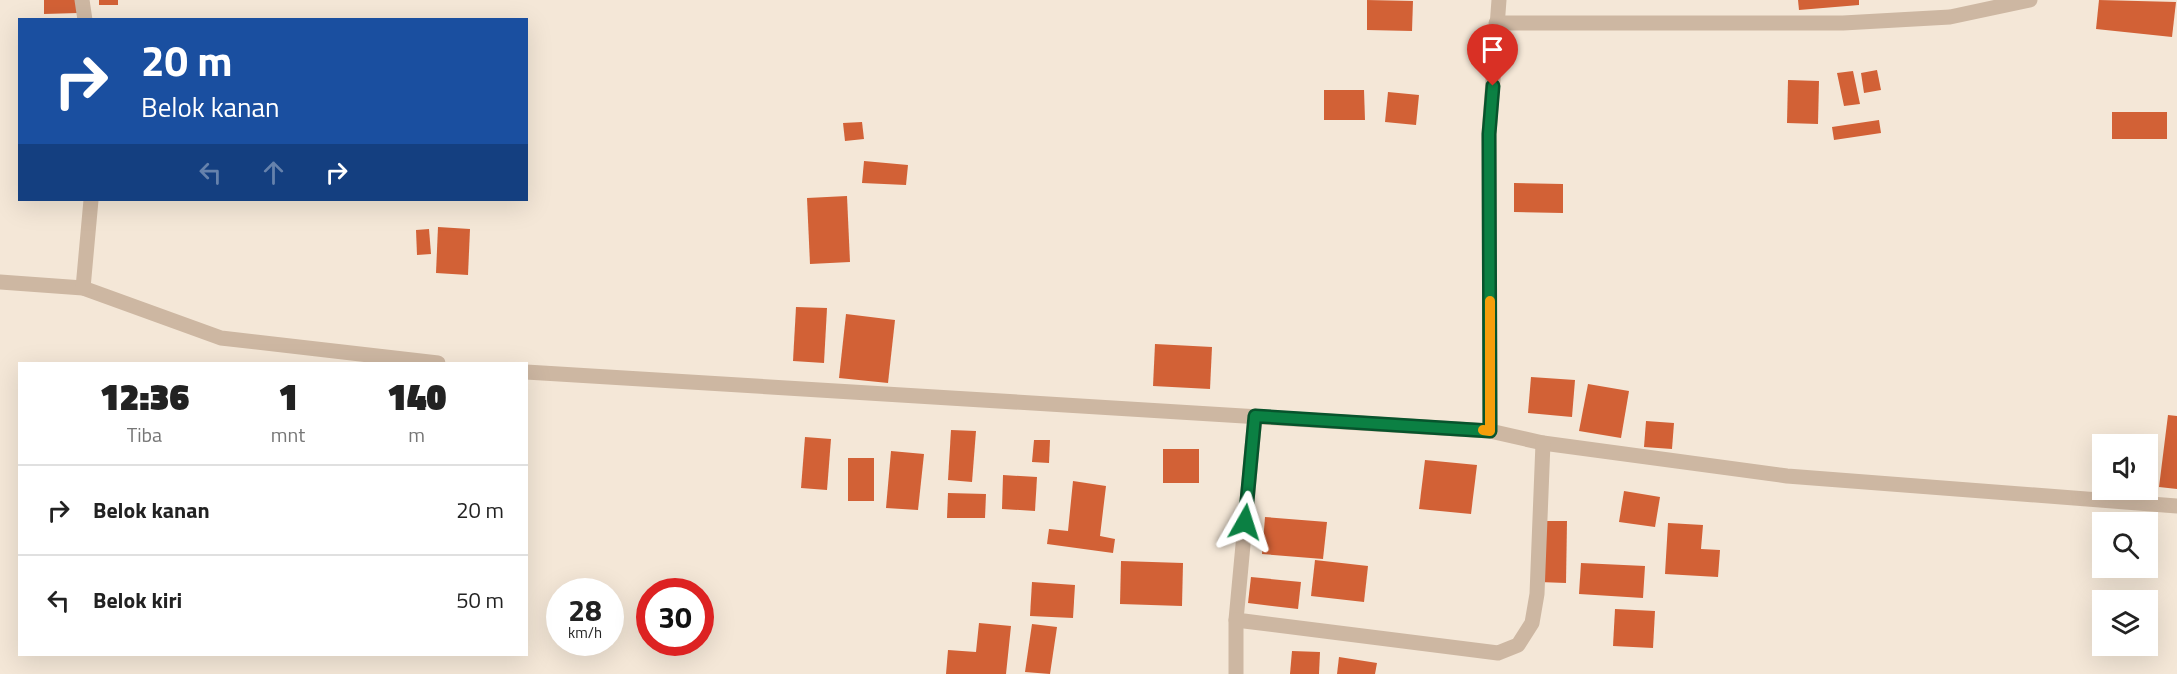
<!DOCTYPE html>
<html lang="id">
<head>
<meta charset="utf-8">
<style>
  :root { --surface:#fff; --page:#f2f2f2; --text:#222; --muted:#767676; --line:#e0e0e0 }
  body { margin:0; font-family:"Titillium Web",sans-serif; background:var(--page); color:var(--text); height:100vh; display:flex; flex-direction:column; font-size:22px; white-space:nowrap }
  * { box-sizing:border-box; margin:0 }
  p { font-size:20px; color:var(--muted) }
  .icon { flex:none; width:33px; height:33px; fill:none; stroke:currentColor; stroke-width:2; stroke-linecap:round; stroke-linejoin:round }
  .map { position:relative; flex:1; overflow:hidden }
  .side { position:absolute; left:18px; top:362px; width:510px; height:294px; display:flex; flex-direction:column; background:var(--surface); border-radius:0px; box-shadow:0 6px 24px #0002 }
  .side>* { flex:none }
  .guide { position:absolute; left:18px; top:18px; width:510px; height:183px; border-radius:0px; box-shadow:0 6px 24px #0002; background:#1a4fa0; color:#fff; overflow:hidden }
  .tools { position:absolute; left:2092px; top:434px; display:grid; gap:12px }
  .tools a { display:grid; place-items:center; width:66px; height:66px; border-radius:0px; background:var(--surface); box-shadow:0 6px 24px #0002; font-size:30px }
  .speed { position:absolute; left:546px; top:578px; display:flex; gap:12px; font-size:30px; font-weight:700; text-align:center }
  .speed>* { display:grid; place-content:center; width:78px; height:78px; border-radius:50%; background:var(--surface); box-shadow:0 6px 24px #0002; line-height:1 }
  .speed small { font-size:15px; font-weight:400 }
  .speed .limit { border:9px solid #d22; background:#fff; color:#111 }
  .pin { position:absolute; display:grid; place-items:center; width:51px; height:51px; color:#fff; margin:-62px -26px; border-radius:50% 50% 50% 0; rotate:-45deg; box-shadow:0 0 6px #0007 }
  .pin .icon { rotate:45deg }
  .me { position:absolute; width:66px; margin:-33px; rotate:6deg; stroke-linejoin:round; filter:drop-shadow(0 0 4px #0008) }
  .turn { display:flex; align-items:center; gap:21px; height:126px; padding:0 24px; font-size:27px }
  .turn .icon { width:78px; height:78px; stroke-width:2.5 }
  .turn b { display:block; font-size:42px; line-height:51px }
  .lanes { display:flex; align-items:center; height:57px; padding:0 24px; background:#0003; justify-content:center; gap:30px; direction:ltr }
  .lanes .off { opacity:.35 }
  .eta { display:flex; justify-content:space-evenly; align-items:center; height:102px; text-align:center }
  .eta b { font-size:36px; font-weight:800; line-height:42px }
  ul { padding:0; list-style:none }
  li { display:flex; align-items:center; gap:18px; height:90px; padding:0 24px; border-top:2px solid var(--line) }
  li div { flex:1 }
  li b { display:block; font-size:22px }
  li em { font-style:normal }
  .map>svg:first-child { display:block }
</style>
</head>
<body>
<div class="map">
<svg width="2177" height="674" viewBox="0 0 2177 674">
  <rect width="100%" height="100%" fill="#f4e7d7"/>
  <!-- building -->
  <g fill="#d26136">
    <polygon points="44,0 77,0 78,13 44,14"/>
    <rect x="99" y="0" width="19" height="5"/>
    <polygon points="1367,0 1413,1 1412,31 1367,30"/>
    <polygon points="1798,0 1859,0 1859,5 1799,10"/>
    <polygon points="2099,0 2176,2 2172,37 2096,29"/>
    <polygon points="1877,70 1881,90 1864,93 1861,73"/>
    <polygon points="1853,71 1860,104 1844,106 1837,73"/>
    <polygon points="1788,80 1819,81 1818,124 1787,123"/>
    <polygon points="1324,90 1364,90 1365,120 1324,120"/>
    <polygon points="1388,92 1419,95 1416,125 1385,122"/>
    <rect x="2112" y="112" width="55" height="27"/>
    <polygon points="1879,120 1881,133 1834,140 1832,127"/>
    <polygon points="862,122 864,139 845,141 843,123"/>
    <polygon points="864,161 908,165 906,185 862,183"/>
    <polygon points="1514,183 1563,184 1563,213 1514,212"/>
    <polygon points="847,196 850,262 810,264 807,198"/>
    <polygon points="438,227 470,229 468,275 436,273"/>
    <polygon points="429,229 431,254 417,255 416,230"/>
    <polygon points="796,307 827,308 824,363 793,361"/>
    <polygon points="846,314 895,320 888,383 839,378"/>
    <polygon points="1155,344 1212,347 1210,389 1153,386"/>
    <polygon points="1531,377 1575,380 1572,417 1528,413"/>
    <polygon points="1588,384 1629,391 1621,438 1579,431"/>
    <polygon points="2168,415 2177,416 2177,489 2159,487"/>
    <polygon points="1646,421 1674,423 1672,449 1644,447"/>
    <polygon points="951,430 976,431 972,482 948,480"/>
    <polygon points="805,437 831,439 827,490 801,488"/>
    <polygon points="1034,440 1050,440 1049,463 1032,462"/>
    <rect x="1163" y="449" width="36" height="34"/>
    <polygon points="891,451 924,454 918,510 886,508"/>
    <rect x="848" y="458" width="26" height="43"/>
    <polygon points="1425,460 1477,465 1471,514 1419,509"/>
    <polygon points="1003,475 1037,477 1035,511 1002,509"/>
    <polygon points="1073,481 1106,486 1100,536 1115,539 1113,553 1047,544 1049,529 1068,531"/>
    <polygon points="1624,491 1660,497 1655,527 1619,522"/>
    <polygon points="948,493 986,494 985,518 947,518"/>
    <polygon points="1265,517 1327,522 1323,559 1262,554"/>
    <polygon points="1541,521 1567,521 1566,583 1539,582"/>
    <polygon points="1668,523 1703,525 1701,549 1720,550 1718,577 1665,574"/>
    <polygon points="1315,560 1368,566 1364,602 1311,596"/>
    <polygon points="1121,561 1183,563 1182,606 1120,604"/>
    <polygon points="1581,563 1645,566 1643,598 1579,594"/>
    <polygon points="1251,577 1301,582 1298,609 1248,603"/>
    <polygon points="1032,582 1075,585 1073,618 1030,616"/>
    <polygon points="1615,609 1655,611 1653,648 1613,646"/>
    <polygon points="979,623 1011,626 1006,674 946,674 948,650 976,652"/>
    <polygon points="1032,624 1057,627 1050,674 1025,672"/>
    <polygon points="1292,651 1320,652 1319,674 1290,674"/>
    <polygon points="1339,657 1377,663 1375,674 1337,674"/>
  </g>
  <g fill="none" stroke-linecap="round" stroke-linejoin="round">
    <!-- street -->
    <g stroke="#cdb7a2" stroke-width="15">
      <polyline points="82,0 85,20"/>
      <polyline points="1496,23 1843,23 1950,17 2030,0"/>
      <polyline points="0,282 83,288 221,338 438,363"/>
      <polyline points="83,288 91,200"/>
      <polyline points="526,372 1490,431 1543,443 1787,476 2177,506"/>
      <polyline points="1255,416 1236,620 1498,653 1518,645 1532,623 1537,594 1543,443"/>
      <polyline points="1490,431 1489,134 1499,0"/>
      <polyline points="1236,620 1236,674"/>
    </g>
  </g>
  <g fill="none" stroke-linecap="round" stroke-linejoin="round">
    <defs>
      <polyline id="route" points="1245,522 1255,416 1490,431 1489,134 1493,86"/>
    </defs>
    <!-- route casing -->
    <use href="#route" stroke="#07532c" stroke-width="15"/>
    <!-- route -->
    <use href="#route" stroke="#0b8043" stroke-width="10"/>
    <!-- slow -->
    <polyline stroke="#f59e0b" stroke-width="10" points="1483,430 1490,431 1490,301"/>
  </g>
</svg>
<div class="tools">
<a><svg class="icon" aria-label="sound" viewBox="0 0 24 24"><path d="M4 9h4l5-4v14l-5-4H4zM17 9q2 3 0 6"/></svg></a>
<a><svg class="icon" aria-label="search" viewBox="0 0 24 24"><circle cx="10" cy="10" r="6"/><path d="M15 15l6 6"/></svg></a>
<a><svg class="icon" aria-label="layers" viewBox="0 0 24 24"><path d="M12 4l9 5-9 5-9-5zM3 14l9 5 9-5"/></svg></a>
</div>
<div class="speed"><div>28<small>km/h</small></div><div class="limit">30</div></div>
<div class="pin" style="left:1493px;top:86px;background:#d93025"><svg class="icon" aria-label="arrive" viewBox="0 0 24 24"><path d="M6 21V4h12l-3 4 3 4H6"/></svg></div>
<svg class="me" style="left:1245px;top:522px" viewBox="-20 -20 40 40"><path d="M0-17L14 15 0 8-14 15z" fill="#0b8043" stroke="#fff" stroke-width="4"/></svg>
<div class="guide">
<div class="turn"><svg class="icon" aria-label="right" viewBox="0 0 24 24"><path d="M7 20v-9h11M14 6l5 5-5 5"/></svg><div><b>20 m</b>Belok kanan</div></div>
<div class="lanes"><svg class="icon off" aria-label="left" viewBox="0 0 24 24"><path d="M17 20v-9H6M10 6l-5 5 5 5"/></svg><svg class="icon off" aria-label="ahead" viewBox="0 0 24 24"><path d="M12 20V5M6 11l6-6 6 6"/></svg><svg class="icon" aria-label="right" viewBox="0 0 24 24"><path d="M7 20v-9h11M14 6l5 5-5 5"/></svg></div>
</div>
<section class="side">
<div class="eta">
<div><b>12:36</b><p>Tiba</p></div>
<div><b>1</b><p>mnt</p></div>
<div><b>140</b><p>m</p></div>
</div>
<ul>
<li><svg class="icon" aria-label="right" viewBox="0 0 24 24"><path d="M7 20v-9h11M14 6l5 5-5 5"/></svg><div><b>Belok kanan</b></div><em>20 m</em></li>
<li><svg class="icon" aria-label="left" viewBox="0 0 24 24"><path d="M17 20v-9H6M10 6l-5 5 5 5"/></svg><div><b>Belok kiri</b></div><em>50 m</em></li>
</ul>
</section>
</div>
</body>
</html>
